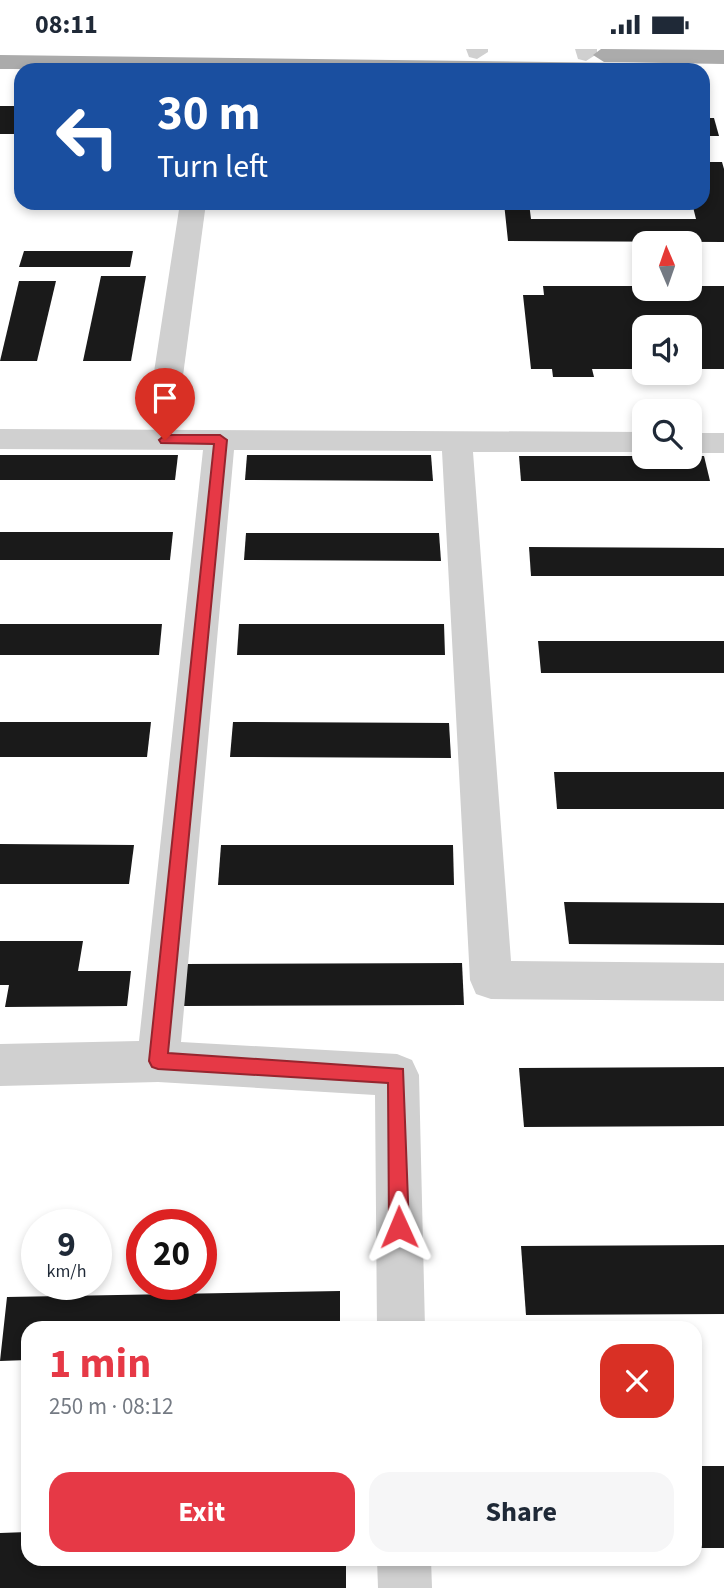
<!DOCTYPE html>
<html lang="en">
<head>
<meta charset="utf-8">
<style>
  :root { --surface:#fff; --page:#f6f6f7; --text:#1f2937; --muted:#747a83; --accent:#e63946 }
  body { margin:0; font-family:"Source Sans 3",sans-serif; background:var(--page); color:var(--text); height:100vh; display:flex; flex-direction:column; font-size:26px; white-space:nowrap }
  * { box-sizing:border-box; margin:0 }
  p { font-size:23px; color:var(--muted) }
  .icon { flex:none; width:38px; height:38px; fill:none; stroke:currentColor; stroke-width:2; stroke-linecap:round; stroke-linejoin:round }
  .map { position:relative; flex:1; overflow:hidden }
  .sheet { position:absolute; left:21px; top:1272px; width:681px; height:245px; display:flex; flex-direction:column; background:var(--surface); border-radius:21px; box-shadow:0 4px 10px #0003 }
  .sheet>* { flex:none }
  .banner { position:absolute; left:14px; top:14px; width:696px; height:147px; border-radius:21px; box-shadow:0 4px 10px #0003; background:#1a4fa0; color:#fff; overflow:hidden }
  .needle { width:46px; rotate:358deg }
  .fabs { position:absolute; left:632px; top:182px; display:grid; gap:14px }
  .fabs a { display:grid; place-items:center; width:70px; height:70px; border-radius:14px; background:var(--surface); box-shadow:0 4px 10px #0003; font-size:35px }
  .speed { position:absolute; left:21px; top:1160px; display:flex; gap:14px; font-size:35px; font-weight:700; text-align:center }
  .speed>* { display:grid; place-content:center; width:91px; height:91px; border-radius:50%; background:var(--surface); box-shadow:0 4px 10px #0003; line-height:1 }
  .speed small { font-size:18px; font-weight:400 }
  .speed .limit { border:10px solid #d22; background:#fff; color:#111 }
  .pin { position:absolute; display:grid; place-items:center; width:60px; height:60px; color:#fff; margin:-72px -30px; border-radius:50% 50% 50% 0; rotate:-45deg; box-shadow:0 0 7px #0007 }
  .pin .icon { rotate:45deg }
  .me { position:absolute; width:77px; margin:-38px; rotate:359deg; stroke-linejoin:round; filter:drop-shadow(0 0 5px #0008) }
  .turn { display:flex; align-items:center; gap:24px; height:147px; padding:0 28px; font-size:32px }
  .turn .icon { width:91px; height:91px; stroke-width:2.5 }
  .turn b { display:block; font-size:49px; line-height:60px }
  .round { display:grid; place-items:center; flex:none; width:74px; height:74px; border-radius:21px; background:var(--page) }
  .head { display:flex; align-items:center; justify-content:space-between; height:119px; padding:0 28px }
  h1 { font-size:42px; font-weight:700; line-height:52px; color:var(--accent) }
  .cta { display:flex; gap:14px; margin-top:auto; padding:14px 28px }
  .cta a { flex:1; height:80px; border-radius:21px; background:var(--accent); color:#fff; font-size:28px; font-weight:700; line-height:80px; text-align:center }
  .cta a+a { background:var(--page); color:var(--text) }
  .status { display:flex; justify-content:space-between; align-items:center; height:49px; padding:0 35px; background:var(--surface); direction:ltr }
  .status svg { height:19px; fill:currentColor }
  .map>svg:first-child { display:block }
</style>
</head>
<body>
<div class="status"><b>08:11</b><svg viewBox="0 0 49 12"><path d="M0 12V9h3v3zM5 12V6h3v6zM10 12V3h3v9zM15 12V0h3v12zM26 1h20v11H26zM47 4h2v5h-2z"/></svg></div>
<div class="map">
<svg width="724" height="1539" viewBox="0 0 724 1539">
  <rect width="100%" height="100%" fill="#fff"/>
  <!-- building -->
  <g fill="#1a1a1a">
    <rect x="0" y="57" width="21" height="28"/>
    <polygon points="704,69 714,69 719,87 704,87"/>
    <polygon points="704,113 722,113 724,120 724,193 508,192 504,154 529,154 531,170 696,170 692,154 704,154"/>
    <polygon points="24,202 133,202 130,218 19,218"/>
    <polygon points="101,227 146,227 131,312 83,312"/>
    <polygon points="19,232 56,232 37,312 0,312"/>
    <polygon points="543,237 724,237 724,320 690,320 690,278 644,278 644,320 592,320 594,328 553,328 552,320 531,320 523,246 544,246"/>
    <polygon points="0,406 178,406 175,431 0,431"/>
    <polygon points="247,406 431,406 433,432 245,431"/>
    <polygon points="519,407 704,407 710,432 521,432"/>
    <polygon points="0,483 173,483 170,511 0,511"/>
    <polygon points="246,484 439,484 441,512 244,511"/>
    <polygon points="529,498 724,499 724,527 531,527"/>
    <polygon points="0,575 162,575 159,606 0,606"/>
    <polygon points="239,575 444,575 445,606 237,606"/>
    <polygon points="538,592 724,592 724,624 541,624"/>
    <polygon points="0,673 151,673 147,708 0,708"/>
    <polygon points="233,673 449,674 451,709 230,708"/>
    <polygon points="554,723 724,723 724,760 557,760"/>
    <polygon points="0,795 134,796 129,835 0,835"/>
    <polygon points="221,796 453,796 454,836 218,836"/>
    <polygon points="564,853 724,854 724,896 569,895"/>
    <polygon points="0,892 83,892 78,922 131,922 127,957 5,958 9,936 0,936"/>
    <polygon points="462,914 464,956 181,957 184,915"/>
    <polygon points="724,1018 724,1077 524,1078 519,1019"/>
    <polygon points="724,1196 724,1265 526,1266 521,1197"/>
    <polygon points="340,1242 340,1279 28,1279 28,1311 0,1312 7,1248"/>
    <rect x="695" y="1417" width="29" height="82"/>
    <polygon points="28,1483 28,1510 346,1510 346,1539 0,1539 0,1484"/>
  </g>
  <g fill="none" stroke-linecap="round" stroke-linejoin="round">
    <!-- minor -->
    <g fill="#d0d0d0" fill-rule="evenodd">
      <polygon points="466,0 488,0 488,3 477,10 469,8"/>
      <polygon points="575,0 597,0 597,5 586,12 578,10"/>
      <polygon points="180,154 206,154 180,349 176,356 165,359 154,356 150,349"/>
      <polygon points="0,380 644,383 644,403 473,403 511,912 724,914 724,952 491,950 476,945 470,931 442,402 234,401 181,993 397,1005 412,1011 419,1026 425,1279 377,1279 375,1046 158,1033 0,1037 0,995 139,992 203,401 0,400"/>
      <rect x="690" y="384" width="34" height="20"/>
      <polygon points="377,1510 431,1510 432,1539 378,1539"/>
    </g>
    <!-- major -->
    <g fill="#ababab" fill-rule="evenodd">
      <polygon points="601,0 724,1 724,15 604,13 593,6"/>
      <polygon points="0,6 634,14 642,16 646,21 0,20"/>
    </g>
  </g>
  <!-- route -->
  <polygon fill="#e63946" stroke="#96252e" stroke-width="2" points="165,386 220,386 227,391 168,1004 403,1020 409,1178 406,1185 399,1188 392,1185 389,1178 388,1034 158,1020 152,1018 149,1012 214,395 161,394 159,391"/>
</svg>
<div class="fabs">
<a><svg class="needle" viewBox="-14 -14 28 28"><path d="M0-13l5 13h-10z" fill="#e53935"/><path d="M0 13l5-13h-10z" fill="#747a83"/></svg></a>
<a><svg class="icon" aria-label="sound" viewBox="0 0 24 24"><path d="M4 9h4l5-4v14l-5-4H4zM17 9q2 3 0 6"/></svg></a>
<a><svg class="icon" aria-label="search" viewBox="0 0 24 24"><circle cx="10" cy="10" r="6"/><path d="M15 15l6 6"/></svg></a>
</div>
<div class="speed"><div>9<small>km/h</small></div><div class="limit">20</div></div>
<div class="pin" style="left:165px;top:391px;background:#d93025"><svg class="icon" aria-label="arrive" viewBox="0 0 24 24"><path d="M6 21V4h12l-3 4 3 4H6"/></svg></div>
<svg class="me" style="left:399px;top:1178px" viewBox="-20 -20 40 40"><path d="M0-17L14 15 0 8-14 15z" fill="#e63946" stroke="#fff" stroke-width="4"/></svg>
<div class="banner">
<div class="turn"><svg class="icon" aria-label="left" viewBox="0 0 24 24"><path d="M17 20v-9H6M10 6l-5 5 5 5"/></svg><div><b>30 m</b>Turn left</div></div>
</div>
<section class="sheet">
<div class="head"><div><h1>1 min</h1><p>250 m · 08:12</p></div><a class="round" style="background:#d93025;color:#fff"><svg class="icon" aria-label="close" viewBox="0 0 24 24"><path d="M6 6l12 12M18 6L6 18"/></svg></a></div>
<div class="cta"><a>Exit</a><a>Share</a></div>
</section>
</div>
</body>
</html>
